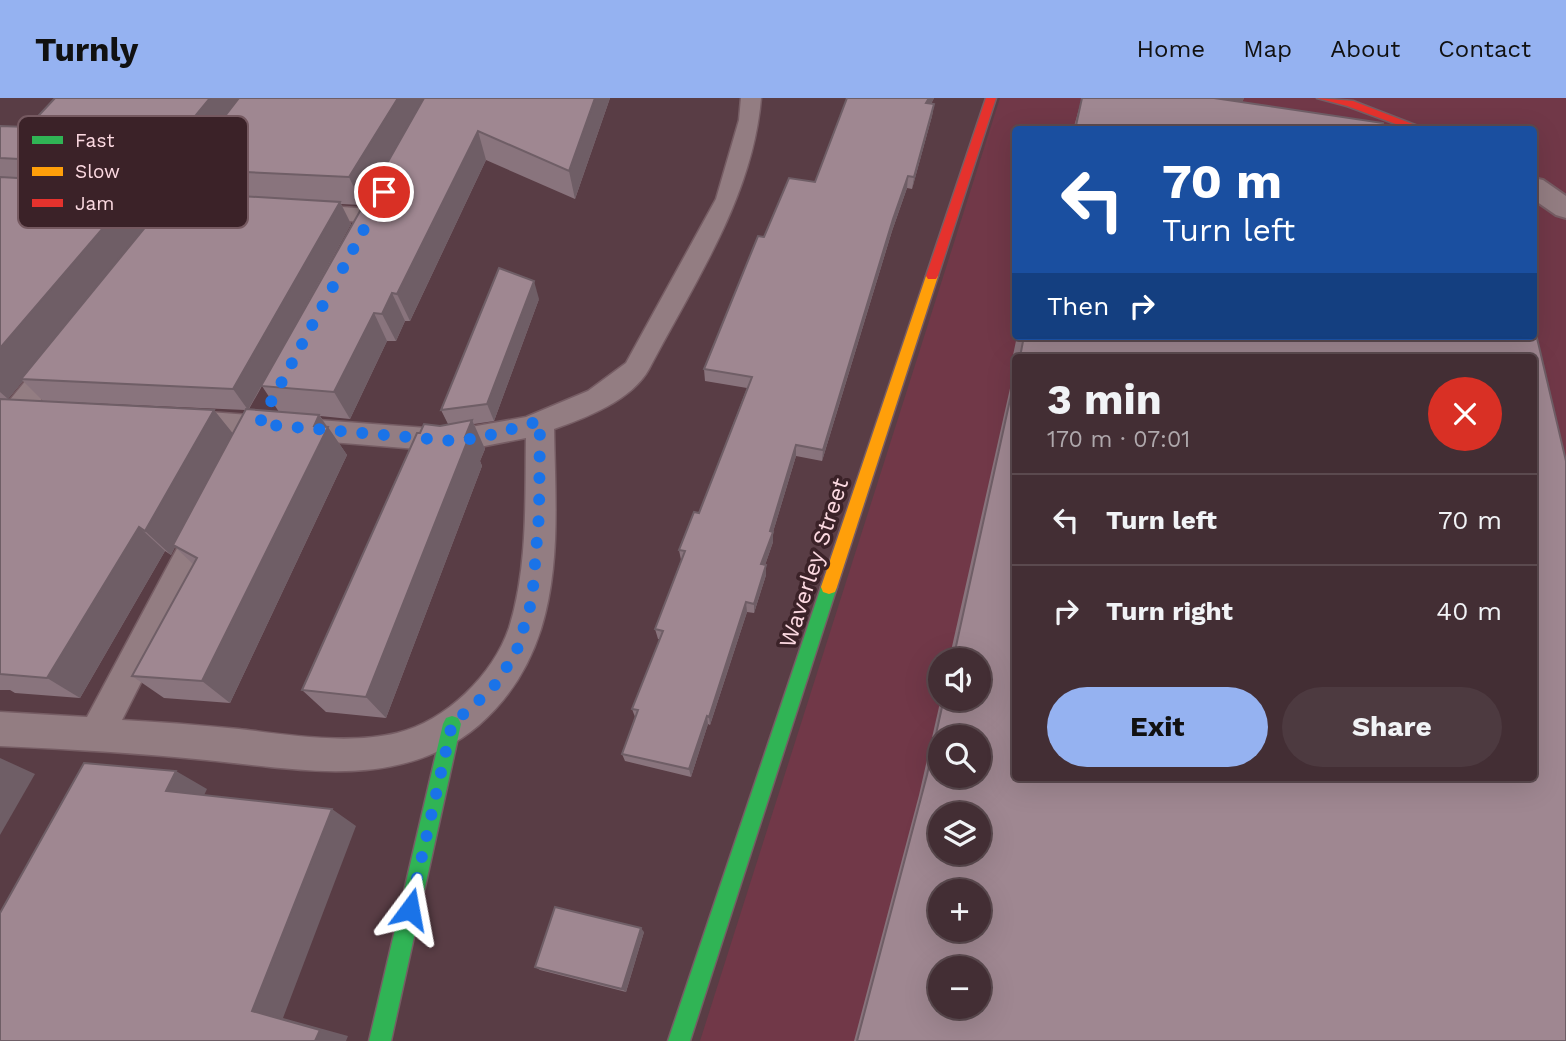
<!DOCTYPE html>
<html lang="en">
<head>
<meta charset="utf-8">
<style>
  :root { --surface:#432e34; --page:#4d3a40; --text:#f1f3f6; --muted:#afa8ac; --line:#5b4a4f; --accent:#95b2f1 }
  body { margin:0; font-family:"Work Sans",sans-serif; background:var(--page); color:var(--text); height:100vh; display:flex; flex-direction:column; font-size:26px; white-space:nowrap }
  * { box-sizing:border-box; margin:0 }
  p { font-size:23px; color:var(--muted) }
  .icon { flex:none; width:38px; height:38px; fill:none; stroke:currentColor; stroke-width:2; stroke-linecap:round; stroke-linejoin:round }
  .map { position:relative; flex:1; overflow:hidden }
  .details { position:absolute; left:1012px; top:256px; width:525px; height:427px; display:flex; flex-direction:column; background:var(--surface); border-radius:7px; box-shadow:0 7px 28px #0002,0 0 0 2px var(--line) }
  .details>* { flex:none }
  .banner { position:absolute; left:1012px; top:28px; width:525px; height:214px; border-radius:7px; box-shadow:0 7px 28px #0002,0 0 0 2px var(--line); background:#1a4fa0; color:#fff; overflow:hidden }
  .buttons { position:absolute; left:928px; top:550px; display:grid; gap:14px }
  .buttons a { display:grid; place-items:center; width:63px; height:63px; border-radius:50%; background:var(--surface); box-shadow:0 7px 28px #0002,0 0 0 2px var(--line); font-size:35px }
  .pin { position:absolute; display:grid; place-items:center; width:60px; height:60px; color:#fff; margin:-30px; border:4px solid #fff; border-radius:50%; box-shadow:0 2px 7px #0007 }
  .me { position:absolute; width:77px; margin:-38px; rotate:13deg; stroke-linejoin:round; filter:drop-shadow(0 0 5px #0008) }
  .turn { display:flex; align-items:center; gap:24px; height:147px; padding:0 35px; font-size:32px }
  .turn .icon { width:91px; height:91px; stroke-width:2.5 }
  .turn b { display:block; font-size:49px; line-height:60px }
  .then { display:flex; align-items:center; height:66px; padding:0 35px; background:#0003; gap:14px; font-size:26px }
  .round { display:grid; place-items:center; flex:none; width:74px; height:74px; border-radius:37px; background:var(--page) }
  .overview { display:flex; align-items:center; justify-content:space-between; height:119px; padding:0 35px }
  h1 { font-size:42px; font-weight:700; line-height:52px }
  .action { display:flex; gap:14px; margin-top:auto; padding:14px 35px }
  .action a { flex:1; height:80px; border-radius:42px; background:var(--accent); color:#111; font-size:28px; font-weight:700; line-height:80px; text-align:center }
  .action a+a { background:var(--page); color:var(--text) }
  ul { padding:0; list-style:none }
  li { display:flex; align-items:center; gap:21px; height:91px; padding:0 35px; border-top:2px solid var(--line) }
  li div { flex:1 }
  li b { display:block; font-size:26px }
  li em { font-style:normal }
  header { display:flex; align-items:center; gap:42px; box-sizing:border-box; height:98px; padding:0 35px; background:var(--accent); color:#111 }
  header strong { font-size:33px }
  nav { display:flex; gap:38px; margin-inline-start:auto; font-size:24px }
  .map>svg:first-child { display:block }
</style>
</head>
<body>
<header>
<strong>Turnly</strong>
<nav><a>Home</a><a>Map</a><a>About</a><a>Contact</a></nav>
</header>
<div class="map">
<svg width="1566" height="943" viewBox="0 0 1566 943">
  <rect width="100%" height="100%" fill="#593d45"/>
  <!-- built -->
  <path fill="#713848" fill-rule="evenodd" d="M1000,0h566v943h-866zM1015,32h518v206h-518zM1015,259h518v420h-518zM940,562h38v38h-38zM940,639h38v38h-38zM940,716h38v38h-38zM940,793h38v38h-38zM940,870h38v38h-38z"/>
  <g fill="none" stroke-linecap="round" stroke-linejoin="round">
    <defs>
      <g id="lane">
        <polygon points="251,0 271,0 171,135 163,137 155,135 151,130 155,125"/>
        <path d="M741,0h20c-8,99 -67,185 -112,271 -17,31 -63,49 -95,60 1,65 7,136 -13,200 -12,38 -32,70 -62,96 -79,67 -180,44 -273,35 -69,-7 -137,-11 -206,-14v-34l87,5 110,-206 11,-3 11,3 4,9 -101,200c39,2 78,5 117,9 50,6 108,16 158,4 49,-12 96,-58 112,-105 19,-61 16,-128 17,-190l-72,14 -271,-22 -10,-3 -4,-7 4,-7 10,-3 271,20 72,-13 62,-26 38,-28 90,-164 23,-79z"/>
        <polygon points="302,106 370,111 378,113 382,118 378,123 370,125 294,118 290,113 294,108"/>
        <polygon points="58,252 67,254 71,261 67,268 10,342 0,345 0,314 49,254"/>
      </g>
      <polygon id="street" points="1533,80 1543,82 1566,98 1566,120 1556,117 1533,101"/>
      <g id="fast">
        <polygon points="829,482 835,484 837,489 690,943 668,943 821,489 823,484"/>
        <polygon points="452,618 458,620 461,626 391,943 369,943 443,626 446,620"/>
      </g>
      <polygon id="slow" points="932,174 938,178 837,489 835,494 829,496 823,494 821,489 926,178"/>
      <g id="jam">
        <polygon points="986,0 996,0 938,178 936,181 928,181 926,178"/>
        <polygon points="1317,0 1353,3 1428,32 1412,32 1347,8"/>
      </g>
    </defs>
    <!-- lane casing -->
    <use href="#lane" stroke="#765d64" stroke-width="3"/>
    <!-- street casing -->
    <use href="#street" stroke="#765d64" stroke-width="4"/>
    <!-- fast casing -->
    <use href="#fast" stroke="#765d64" stroke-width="3"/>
    <!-- slow casing -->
    <use href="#slow" stroke="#765d64" stroke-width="3"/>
    <!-- jam casing -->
    <use href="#jam" stroke="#765d64" stroke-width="3"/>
    <!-- lane -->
    <use href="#lane" fill="#937d82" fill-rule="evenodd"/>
    <!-- street -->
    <use href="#street" fill="#937d82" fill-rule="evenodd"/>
    <!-- fast -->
    <use href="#fast" fill="#30b455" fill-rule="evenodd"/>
    <!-- slow -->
    <use href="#slow" fill="#ff9f0a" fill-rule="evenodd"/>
    <!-- jam -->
    <use href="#jam" fill="#e5322d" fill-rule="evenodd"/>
  </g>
  <!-- wall -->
  <g fill="#89747d" fill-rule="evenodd">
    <path d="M55,0h555l-35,101 -89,-39 -76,161h-5l-9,20h-9l-37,78 -30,-3 27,39 -117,248 -66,-5 -32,-22 62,-111 -19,-18 -4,8 -6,-4 -85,147 -65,-5 -5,-3h-10v-564l28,1zM402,38l-127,227 76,-139 -10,-20 21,1zM188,76l12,20 -26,-2zM145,95l27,1 -14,18zM23,283l20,20 202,9 -12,24 -19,-24 -206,-11zM262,288l17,26 -30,-3z"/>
    <polygon points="847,0 934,0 931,6 934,6 932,18 912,91 907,90 892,133 822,363 796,358 773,434 773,444 765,467 766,477 754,515 747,514 710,627 708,626 691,679 625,663 622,656 635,619 632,611 660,541 658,541 655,531 681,462 679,452 699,415 747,290 705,283 704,271 764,139 815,84"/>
    <polygon points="1082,0 1244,0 1242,4 1383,32 1073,32"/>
    <polygon points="539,201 494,323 474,326 485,351 480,363 482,368 386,620 326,614 302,592 440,328 448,326 441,312"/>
    <polygon points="1017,238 1533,238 1566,943 854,943 919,697 941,600 978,600 978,562 949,562 1015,268 1015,679 1533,259 1015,259 1015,263 1012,262"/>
    <polygon points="644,834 626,894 540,872 535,869"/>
  </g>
  <!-- shaded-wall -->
  <g fill="#6f5e66">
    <polygon points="210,0 248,0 184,71 188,76 173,96 154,68"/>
    <polygon points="398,0 425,0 362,107 349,79"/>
    <polygon points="595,0 610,0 575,101 569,73"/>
    <polygon points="929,0 934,0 925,17 926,5"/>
    <polygon points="1201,0 1244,0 1239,12"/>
    <polygon points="934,6 932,18 912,91 914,79"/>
    <polygon points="478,33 486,62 410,223 397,196"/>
    <polygon points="908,78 907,90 892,133 822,363 823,352 893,121"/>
    <polygon points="140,87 159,115 21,281 23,283 8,301 0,294 0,250"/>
    <polygon points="340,104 351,126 248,312 233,291"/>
    <polygon points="534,183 539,201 494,323 487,306"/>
    <polygon points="392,195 405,223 396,243 382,216"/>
    <polygon points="374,215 387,243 350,321 334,294"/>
    <polygon points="214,312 235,338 173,447 175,449 171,457 145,433"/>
    <polygon points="319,317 328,330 328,329 347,357 230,605 202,583"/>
    <polygon points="472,322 485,351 480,363 482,368 386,620 366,599"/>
    <polygon points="796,347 796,358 773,434 773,444 762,476 761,466 770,433"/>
    <polygon points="139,429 165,453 80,600 47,580"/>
    <polygon points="766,467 766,477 754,515 754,506"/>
    <polygon points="746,504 747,514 710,627 709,619"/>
    <polygon points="707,618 708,626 691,679 689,671"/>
    <polygon points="0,660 35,676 0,737"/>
    <polygon points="176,673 207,691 198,710 166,693"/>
    <polygon points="332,711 356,728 283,920 348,938 346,943 315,943 252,913"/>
    <polygon points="641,830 644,834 626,894 622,891"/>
  </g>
  <!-- building -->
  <g fill="#9f8791" stroke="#6f5e66" stroke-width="2" fill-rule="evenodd">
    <polygon points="55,0 210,0 154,68 0,60 0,28 28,29"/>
    <polygon points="239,0 398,0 349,79 184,71"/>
    <polygon points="424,0 595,0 569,73 478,33 397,196 392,195 382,216 374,215 334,294 261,288"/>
    <polygon points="847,0 929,0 926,5 934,6 914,79 908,78 893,121 823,352 796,347 770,433 773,434 761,466 766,467 754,506 746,504 709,619 707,618 689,671 622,656 638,612 632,611 663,533 655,531 685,453 679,452 694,414 699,415 752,279 704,271 758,138 764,139 789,80 815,84"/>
    <polygon points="1082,0 1214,0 1383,25 1383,32 1075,32"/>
    <polygon points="0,79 140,87 0,250"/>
    <polygon points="174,94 340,104 233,291 21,281"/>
    <polygon points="499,170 534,183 487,306 441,312"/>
    <path d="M1533,223l33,140v580h-709l70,-266 17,-77h34v-38h-25l62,-283v400h518v-420h-513l4,-21h509zM940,639h38v38h-38zM940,716h38v38h-38zM940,793h38v38h-38zM940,870h38v38h-38z"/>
    <polygon points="0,301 214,312 145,433 139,429 47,580 0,576"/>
    <polygon points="246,311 319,317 314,328 328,329 202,583 132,578 197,460 173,447"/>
    <polygon points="472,322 465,339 469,339 366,599 302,592 417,335 420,335 424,326 440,328"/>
    <polygon points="84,665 176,673 166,693 332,711 252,913 320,932 315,943 0,943 0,815"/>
    <polygon points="555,809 641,830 622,891 535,869"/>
  </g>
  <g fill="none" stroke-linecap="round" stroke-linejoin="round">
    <!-- route -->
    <polyline stroke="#1a73e8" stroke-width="12" stroke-dasharray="0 21.6" points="384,94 259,326 454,343 479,340 540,323 539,417 532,502 516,555 492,591 452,626 410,811"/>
  </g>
  <g text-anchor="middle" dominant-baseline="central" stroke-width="7" stroke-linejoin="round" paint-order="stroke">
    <!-- street labels -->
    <g font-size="23" fill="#fcd9e1" stroke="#3b2228">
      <text transform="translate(814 465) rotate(-72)">Waverley Street</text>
    </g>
  </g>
  <!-- legend -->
  <rect x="18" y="18" width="230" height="112" rx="10" fill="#3b2228" stroke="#755960" stroke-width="2"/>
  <rect x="32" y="38" width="31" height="8" fill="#30b455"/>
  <rect x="32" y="69" width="31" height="9" fill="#ff9f0a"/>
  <rect x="32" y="101" width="31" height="8" fill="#e5322d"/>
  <g font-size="19" fill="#fcd9e1">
    <text x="75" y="49">Fast</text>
    <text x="75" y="80">Slow</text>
    <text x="75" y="112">Jam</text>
  </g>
</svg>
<div class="buttons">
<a><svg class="icon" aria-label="sound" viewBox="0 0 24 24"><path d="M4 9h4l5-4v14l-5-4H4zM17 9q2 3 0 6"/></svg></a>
<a><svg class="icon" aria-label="search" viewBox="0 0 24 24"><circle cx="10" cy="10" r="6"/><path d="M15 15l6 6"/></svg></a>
<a><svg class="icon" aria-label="layers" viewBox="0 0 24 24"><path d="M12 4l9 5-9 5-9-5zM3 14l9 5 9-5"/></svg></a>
<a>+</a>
<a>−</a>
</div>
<div class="pin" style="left:384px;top:94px;background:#d93025"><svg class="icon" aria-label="arrive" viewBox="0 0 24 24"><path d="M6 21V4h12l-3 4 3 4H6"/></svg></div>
<svg class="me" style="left:410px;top:811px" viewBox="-20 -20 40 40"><path d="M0-17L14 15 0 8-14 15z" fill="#1a73e8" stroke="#fff" stroke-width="4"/></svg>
<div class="banner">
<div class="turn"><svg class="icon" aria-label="left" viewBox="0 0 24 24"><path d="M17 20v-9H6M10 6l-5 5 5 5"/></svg><div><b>70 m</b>Turn left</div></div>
<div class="then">Then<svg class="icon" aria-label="right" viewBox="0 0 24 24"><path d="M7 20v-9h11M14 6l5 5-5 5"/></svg></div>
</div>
<section class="details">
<div class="overview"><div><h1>3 min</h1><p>170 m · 07:01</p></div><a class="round" style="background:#d93025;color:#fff"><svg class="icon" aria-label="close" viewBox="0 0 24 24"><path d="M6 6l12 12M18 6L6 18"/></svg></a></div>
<ul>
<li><svg class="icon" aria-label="left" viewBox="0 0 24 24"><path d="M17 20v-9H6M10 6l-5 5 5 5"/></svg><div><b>Turn left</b></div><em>70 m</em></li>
<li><svg class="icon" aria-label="right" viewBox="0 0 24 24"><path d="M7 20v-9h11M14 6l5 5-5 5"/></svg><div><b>Turn right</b></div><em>40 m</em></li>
</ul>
<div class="action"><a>Exit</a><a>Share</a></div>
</section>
</div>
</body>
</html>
